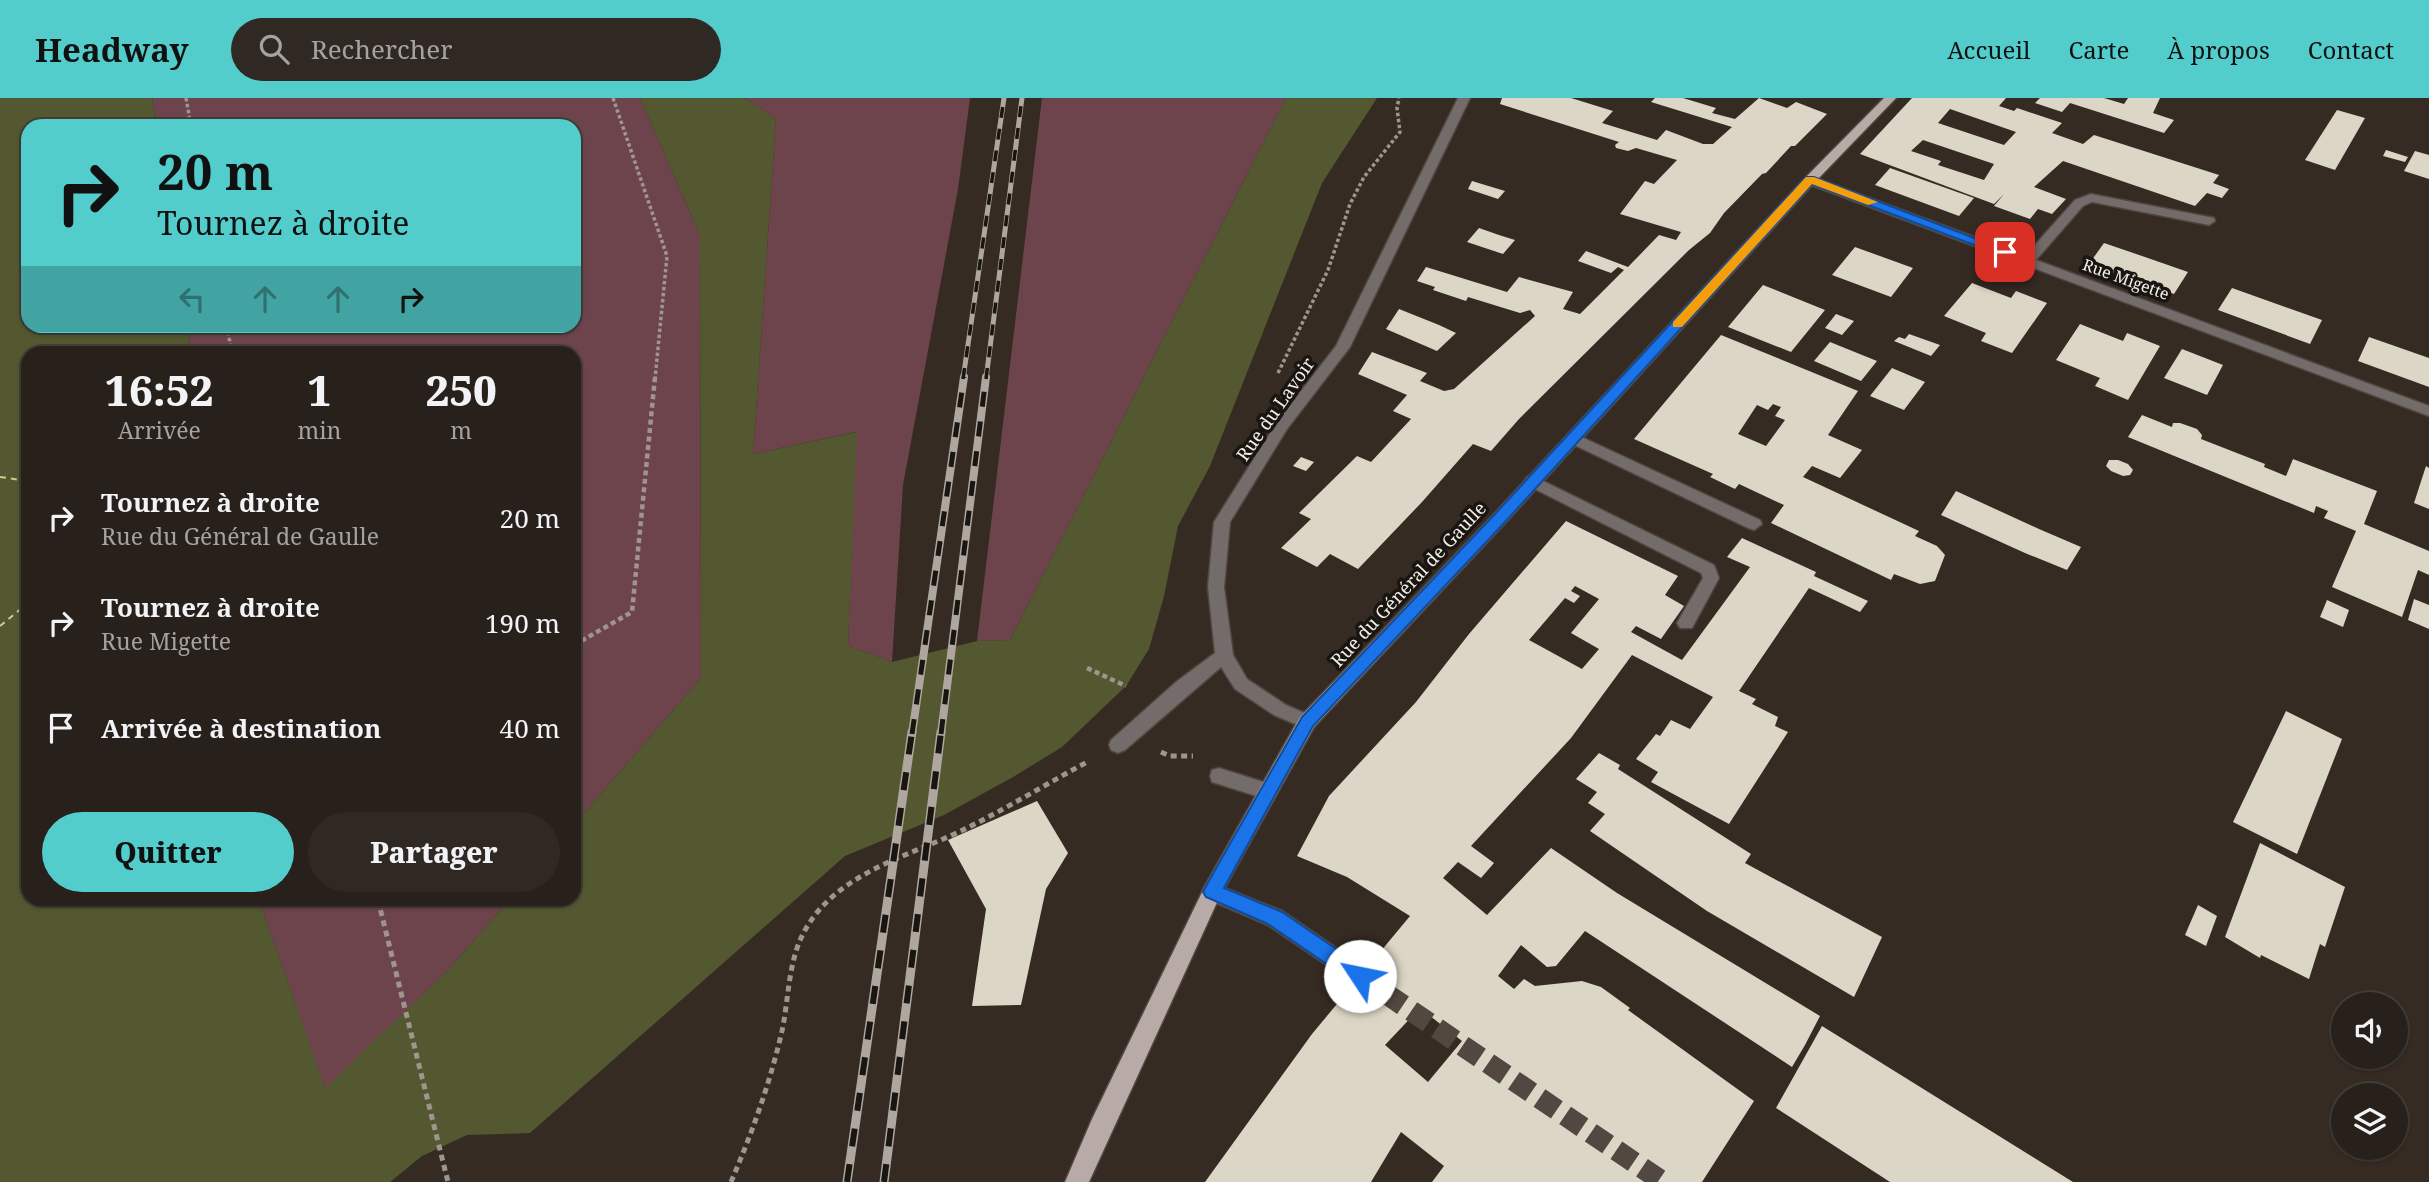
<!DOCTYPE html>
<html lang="fr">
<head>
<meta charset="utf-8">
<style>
  :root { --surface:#28201a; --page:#302823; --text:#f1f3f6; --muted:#a5a3a2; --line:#443e39; --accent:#52cdcc }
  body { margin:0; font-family:"Noto Serif",serif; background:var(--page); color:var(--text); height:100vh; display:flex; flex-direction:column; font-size:26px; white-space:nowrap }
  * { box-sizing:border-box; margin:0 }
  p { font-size:23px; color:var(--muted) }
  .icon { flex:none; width:38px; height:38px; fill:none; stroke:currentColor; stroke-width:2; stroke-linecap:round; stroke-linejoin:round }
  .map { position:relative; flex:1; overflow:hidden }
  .panel { position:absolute; left:21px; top:248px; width:560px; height:560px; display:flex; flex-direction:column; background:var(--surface); border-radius:21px; box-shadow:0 2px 5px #0004,0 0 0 2px var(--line) }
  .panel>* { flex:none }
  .guide { position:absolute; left:21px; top:21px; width:560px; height:214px; border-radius:21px; box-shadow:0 2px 5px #0004,0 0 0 2px var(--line); background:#52cdcc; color:#111; overflow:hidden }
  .controls { position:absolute; left:2331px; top:894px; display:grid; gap:14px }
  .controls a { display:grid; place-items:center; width:77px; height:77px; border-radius:50%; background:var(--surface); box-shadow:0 2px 5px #0004,0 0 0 2px var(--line); font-size:35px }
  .pin { position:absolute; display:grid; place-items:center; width:60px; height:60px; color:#fff; margin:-30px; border-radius:14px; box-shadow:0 4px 10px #0006 }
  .me { position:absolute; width:77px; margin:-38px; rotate:304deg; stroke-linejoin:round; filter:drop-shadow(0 0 5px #0008) }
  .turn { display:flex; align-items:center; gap:24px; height:147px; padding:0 21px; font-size:32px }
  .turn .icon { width:91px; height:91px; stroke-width:2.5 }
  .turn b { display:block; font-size:49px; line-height:60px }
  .lanes { display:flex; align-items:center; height:66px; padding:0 21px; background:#0003; justify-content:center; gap:35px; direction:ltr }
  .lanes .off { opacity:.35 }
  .eta { display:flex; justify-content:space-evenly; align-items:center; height:119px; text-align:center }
  .eta b { font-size:42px; font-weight:800; line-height:49px }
  .cta { display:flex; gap:14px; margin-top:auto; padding:14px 21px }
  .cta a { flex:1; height:80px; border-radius:42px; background:var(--accent); color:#111; font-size:28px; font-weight:800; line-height:80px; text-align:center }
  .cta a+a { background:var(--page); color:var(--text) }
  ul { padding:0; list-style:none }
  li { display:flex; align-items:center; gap:21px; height:105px; padding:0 21px }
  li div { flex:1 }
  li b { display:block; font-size:26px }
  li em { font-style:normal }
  header { display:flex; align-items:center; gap:42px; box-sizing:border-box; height:98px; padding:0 35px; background:var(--accent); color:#111 }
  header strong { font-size:33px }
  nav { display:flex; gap:38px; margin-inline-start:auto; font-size:24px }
  .search { width:490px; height:63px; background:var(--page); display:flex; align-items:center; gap:18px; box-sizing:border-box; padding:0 24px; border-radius:38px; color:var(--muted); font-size:26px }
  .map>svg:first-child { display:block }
</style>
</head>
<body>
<header>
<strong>Headway</strong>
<div class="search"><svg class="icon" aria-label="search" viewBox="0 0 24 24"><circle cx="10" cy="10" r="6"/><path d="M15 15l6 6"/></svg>Rechercher</div>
<nav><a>Accueil</a><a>Carte</a><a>À propos</a><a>Contact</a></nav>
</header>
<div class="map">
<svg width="2429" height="1084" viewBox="0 0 2429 1084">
  <rect width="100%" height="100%" fill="#362b23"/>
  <!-- green -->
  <g fill="#6e444c">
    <polygon points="152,0 640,0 700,137 701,580 574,727 574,256 191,255 187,228 574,228 574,28 156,28"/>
    <polygon points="745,0 970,0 958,91 903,387 892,564 848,548 856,334 753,356 776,21"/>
    <polygon points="1042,0 1286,0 1010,542 977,543"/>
    <polygon points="259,802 509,802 448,872 325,991"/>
  </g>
  <!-- water -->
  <polygon fill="#545830" points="0,0 152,0 156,28 28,28 28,228 187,228 191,255 28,256 28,802 259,802 325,990 448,872 509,802 574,802 574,727 701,580 700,137 640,0 745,0 776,21 753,356 857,334 848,548 892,564 977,543 1010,542 1286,0 1377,0 1322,85 1210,368 1178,428 1164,498 1149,551 1126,588 1062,649 1013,679 944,717 845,758 530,1035 467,1037 422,1058 390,1084 0,1084"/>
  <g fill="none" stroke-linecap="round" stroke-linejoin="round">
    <!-- ferry -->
    <g stroke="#c7d08c" stroke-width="2" stroke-dasharray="6 5" stroke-linecap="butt">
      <polyline points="0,379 28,383"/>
      <polyline points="0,528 28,505"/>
    </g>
  </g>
  <!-- building -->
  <g fill="#dcd6c7" fill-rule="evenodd">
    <polygon points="1502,0 1571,0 1613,13 1602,25 1657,42 1666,32 1703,46 1713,46 1732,29 1651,4 1655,0 1683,0 1716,10 1712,15 1735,21 1759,0 1787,10 1796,4 1827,16 1795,48 1791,48 1766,75 1762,76 1724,115 1710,135 1689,152 1519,321 1491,353 1473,346 1422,404 1358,471 1330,456 1317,469 1281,450 1311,421 1299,415 1357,358 1371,364 1411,321 1393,313 1407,297 1358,276 1372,254 1427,275 1420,283 1444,293 1454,291 1535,218 1530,212 1520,215 1468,199 1466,203 1433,192 1435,189 1417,183 1426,169 1507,194 1519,179 1573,194 1563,211 1580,216 1624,172 1618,169 1611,175 1578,163 1586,153 1628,169 1659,137 1676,142 1681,134 1620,116 1645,83 1654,86 1677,62 1636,50 1628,53 1616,50 1615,47 1619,44 1500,6"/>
    <path d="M1912,0h94l-7,8 15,5 3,-3 45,15 -10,10 31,11 11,-9 125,40 -6,8 16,6 -7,9 -15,-5 -12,13 -132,-45 -29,26 32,12 -14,15 -14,-5 -8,10 -36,-13 10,-12 -10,10 -134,-50zM1950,11l66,23 -12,13 -66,-22zM1923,42l71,24 -10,16 -46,-15 3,-4 -30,-10z"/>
    <polygon points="2040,0 2104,0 2124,6 2128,0 2160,0 2153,15 2174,22 2164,35 2070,5 2062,14 2035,5"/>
    <polygon points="2337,12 2365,20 2335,72 2305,62"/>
    <polygon points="2386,52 2408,59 2405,64 2383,58"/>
    <polygon points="2415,53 2429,57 2429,81 2404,73"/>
    <polygon points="1890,70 1974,100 1959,118 1875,87"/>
    <polygon points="1472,83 1505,93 1498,101 1468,91"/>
    <polygon points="1479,130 1499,137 1515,142 1503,156 1467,144"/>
    <polygon points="2104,145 2145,159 2188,174 2174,196 2089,166"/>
    <polygon points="1855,149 1913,170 1891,199 1832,177"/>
    <polygon points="1972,185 2011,200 2016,193 2047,205 2012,255 1981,243 1986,235 1944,218"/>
    <polygon points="1763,187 1825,212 1791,254 1728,229"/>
    <polygon points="2232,190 2322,222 2310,246 2218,212"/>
    <polygon points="1399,211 1439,227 1456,235 1437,253 1386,231"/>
    <polygon points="1836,216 1854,223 1842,237 1825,230"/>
    <polygon points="2080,226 2123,243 2127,235 2160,248 2128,302 2095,288 2100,280 2056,262"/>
    <polygon points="1909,236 1940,247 1931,258 1894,243 1899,239 1905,241"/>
    <path d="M1721,237l137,56 -30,44 34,15 -22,28 -28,-12 -9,11 116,54 -4,5 22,10 8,9 -10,26 -15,3 -26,-10 -3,6 -120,-57 13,-18 -45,-21 -4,5 -25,-12 3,-3 -79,-35zM1773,306l8,3 -6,9 10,4 -19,26 -28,-12 19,-29 11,5z"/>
    <polygon points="2369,239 2429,260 2429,289 2358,263"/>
    <polygon points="1830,244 1877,263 1861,283 1814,263"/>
    <polygon points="2182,251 2223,267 2207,297 2164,280"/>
    <polygon points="1892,270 1925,284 1904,312 1870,298"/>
    <polygon points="2142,317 2172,329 2173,325 2180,325 2197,331 2202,337 2201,341 2265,366 2264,369 2286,378 2293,361 2377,393 2364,426 2429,453 2429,477 2418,472 2402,519 2332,489 2356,433 2324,420 2328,413 2316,408 2314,415 2128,339"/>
    <polygon points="1301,359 1314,364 1306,373 1293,368"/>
    <polygon points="2109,362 2118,362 2128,366 2133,372 2130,377 2123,378 2111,373 2106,368"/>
    <polygon points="2426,368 2429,370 2429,411 2414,405"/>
    <polygon points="1956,393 2039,431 2081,449 2067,472 2025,455 1941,417"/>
    <path d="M1566,423l112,55 -13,19 19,11 -23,33 -25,-13 -5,6 51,28 68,-93 -23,-10 15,-19 74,34 -2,4 54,25 -8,11 -51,-24 -70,103 17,8 -4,5 26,13 -3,9 13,6 -59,92 -78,-42 7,-10 -22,-13 20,-25 4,2 11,-16 19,9 23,-32 -81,-42 -61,83 -100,108 23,17 -13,15 -23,-16 -15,16 44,37 64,-67 66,45 203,123 -15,29 -13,22 -207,-136 -29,35 -9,1 -26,-22 -23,31 16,13 10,-10 11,7 47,-5 19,6 29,21 -2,2 126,91 -52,81h-270l12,-16 -43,-34 -30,50h-166l107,-148 98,-118 -63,-39 -50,-21 32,-60 87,-94 53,-68zM1575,488l24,13 -28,34 28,16 -17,20 -53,-29 36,-42 9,5 6,-7 -9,-5zM1420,910l42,33 -34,41 -43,-37z"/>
    <polygon points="2414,501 2429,507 2429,531 2408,522"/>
    <polygon points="2327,502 2349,512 2343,529 2320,519"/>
    <polygon points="2286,613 2342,641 2297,756 2233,724"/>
    <polygon points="1599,655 1620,667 1618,671 1751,756 1745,765 1882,839 1854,899 1707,813 1590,733 1605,716 1588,705 1597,694 1576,681"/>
    <polygon points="1037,703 1068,755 1046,791 1021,907 972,908 986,811 948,742"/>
    <polygon points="2260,745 2345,789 2325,849 2320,846 2309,881 2261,857 2260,860 2225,839"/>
    <polygon points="2198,807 2217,818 2206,848 2185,837"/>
    <polygon points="1822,928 2073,1084 1890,1084 1776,1010"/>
  </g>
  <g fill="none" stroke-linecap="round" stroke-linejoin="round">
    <!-- minor-tunnel -->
    <polyline stroke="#534841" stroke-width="21" stroke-dasharray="21 10" stroke-linecap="butt" points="1360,878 1663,1084"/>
    <defs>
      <g id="minor">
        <polygon points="1458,0 1470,0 1350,249 1287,331 1230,424 1224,489 1233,557 1247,581 1286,607 1314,619 1316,624 1314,629 1307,631 1274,617 1235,591 1221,569 1125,652 1118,655 1111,652 1109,647 1111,642 1176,584 1215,555 1208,489 1214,424 1277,324 1336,248"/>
        <polygon points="1810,78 2025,158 2075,102 2091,96 2214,120 2215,123 2209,127 2092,104 2083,108 2036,162 2429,308 2429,318 1806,85 1804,82"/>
        <polygon points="1573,335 1760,422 1762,426 1754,432 1748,430 1568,344 1565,340"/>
        <polygon points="1533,378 1714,467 1719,480 1692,530 1680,530 1677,525 1703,480 1701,475 1527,387 1525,383 1527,379"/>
        <polygon points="1219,670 1273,687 1276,693 1273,699 1266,701 1212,684 1210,678 1212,672"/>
        <polygon points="1212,785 1282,813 1367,871 1371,878 1367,885 1360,888 1353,885 1268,827 1205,800 1202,794 1205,788"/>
      </g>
      <polygon id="major" points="1884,0 1896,0 1814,85 1507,423 1314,629 1219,800 1089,1084 1065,1084 1092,1021 1205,788 1300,619 1495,415 1806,79"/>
    </defs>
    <!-- minor casing -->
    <use href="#minor" stroke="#51463f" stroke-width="3"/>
    <!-- major casing -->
    <use href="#major" stroke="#51463f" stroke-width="3"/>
    <!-- path-far2 -->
    <g stroke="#9e958e" stroke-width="3.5" stroke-dasharray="3.5 2.5" stroke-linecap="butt">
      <polyline points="186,0 191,28"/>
      <polyline points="613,0 667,158 655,281"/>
      <polyline points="227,228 232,256"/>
      <polyline points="1278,275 1328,172 1350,106 1364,79 1400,34 1397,10 1399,0"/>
    </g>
    <!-- path-far1 -->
    <g stroke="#9e958e" stroke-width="4.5" stroke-dasharray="5 3.5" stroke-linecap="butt">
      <polyline points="574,547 632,514 655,279"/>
      <polyline points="1087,570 1126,588"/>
    </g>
    <!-- path -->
    <g stroke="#9e958e" stroke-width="5" stroke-dasharray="6 4.5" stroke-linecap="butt">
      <polyline points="1161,654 1170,658 1193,658"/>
      <polyline points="378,802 448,1084"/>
      <path d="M731,1084c21,-49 39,-99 51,-151 7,-33 6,-69 22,-99 32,-60 107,-76 163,-104 42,-21 81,-45 122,-67"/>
    </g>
    <!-- minor -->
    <use href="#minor" fill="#736c6a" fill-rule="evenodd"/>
    <!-- major -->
    <use href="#major" fill="#b8aaa6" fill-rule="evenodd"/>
    <defs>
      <g id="rail-far2">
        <polyline points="963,281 1004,0"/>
        <polyline points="986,281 1022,0"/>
      </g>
      <g id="rail-far1">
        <polyline points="912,636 964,279"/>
        <polyline points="941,636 986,279"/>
      </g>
      <g id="rail">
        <polyline points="847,1084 912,634"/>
        <polyline points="884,1084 941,634"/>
      </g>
    </defs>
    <!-- rail-far2 casing -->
    <use href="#rail-far2" stroke="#aea69f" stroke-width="5"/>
    <!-- rail-far1 casing -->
    <use href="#rail-far1" stroke="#aea69f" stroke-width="8"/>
    <!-- rail casing -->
    <use href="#rail" stroke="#aea69f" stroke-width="9"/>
    <!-- rail-far2 -->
    <use href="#rail-far2" stroke="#191511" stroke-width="3.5" stroke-dasharray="11" stroke-linecap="butt"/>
    <!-- rail-far1 -->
    <use href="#rail-far1" stroke="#191511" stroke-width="5" stroke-dasharray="15" stroke-linecap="butt"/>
    <!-- rail -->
    <use href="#rail" stroke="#191511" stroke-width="6" stroke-dasharray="18" stroke-linecap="butt"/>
  </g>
  <!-- route -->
  <polygon fill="#1a73e8" stroke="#114b97" stroke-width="2" points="1806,79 1814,79 2011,154 2001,157 1812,86 1506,423 1313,628 1224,790 1282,814 1367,872 1369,878 1367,884 1360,887 1353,884 1268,826 1206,799 1203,794 1206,788 1302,619 1495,416"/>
  <!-- slow -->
  <polygon fill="#f59e0b" points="1806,79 1814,79 1878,104 1868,107 1812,86 1682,229 1673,229 1673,224"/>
  <g text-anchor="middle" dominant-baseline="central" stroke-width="7" stroke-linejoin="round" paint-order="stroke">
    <!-- far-street labels -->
    <g font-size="16" fill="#f5eee8" stroke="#191511">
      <text transform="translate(2126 181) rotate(20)">Rue Migette</text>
    </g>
    <!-- street labels -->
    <g font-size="18" fill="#f5eee8" stroke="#191511">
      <text transform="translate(1275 311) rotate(-55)">Rue du Lavoir</text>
      <text transform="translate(1408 486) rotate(-47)">Rue du Général de Gaulle</text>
    </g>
  </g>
</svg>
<div class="controls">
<a><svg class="icon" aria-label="sound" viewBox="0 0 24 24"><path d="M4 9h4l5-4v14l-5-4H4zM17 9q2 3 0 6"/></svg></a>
<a><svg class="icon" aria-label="layers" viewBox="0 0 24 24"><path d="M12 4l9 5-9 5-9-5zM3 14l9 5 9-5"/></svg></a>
</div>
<div class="pin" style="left:2005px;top:154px;background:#d93025"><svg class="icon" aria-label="arrive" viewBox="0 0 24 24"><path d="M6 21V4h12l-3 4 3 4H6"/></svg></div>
<svg class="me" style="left:1360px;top:878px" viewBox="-20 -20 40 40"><circle r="19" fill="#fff"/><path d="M0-13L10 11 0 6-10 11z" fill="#1a73e8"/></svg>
<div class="guide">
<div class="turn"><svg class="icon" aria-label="right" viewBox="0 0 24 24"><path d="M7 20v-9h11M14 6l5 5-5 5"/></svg><div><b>20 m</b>Tournez à droite</div></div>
<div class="lanes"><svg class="icon off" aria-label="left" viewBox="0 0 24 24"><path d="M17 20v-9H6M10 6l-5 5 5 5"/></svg><svg class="icon off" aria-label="ahead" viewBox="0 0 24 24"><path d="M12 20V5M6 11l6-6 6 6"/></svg><svg class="icon off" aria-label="ahead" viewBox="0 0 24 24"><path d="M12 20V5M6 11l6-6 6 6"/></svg><svg class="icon" aria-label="right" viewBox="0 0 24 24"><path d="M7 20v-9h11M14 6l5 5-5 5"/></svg></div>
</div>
<section class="panel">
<div class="eta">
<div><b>16:52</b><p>Arrivée</p></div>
<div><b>1</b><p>min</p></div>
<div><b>250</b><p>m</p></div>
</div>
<ul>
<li><svg class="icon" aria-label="right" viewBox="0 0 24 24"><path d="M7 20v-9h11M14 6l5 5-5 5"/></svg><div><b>Tournez à droite</b><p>Rue du Général de Gaulle</p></div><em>20 m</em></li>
<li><svg class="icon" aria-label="right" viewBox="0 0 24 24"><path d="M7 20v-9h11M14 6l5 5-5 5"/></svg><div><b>Tournez à droite</b><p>Rue Migette</p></div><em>190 m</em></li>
<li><svg class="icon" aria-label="arrive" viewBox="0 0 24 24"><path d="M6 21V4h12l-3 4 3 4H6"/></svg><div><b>Arrivée à destination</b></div><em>40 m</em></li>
</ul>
<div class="cta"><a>Quitter</a><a>Partager</a></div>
</section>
</div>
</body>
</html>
